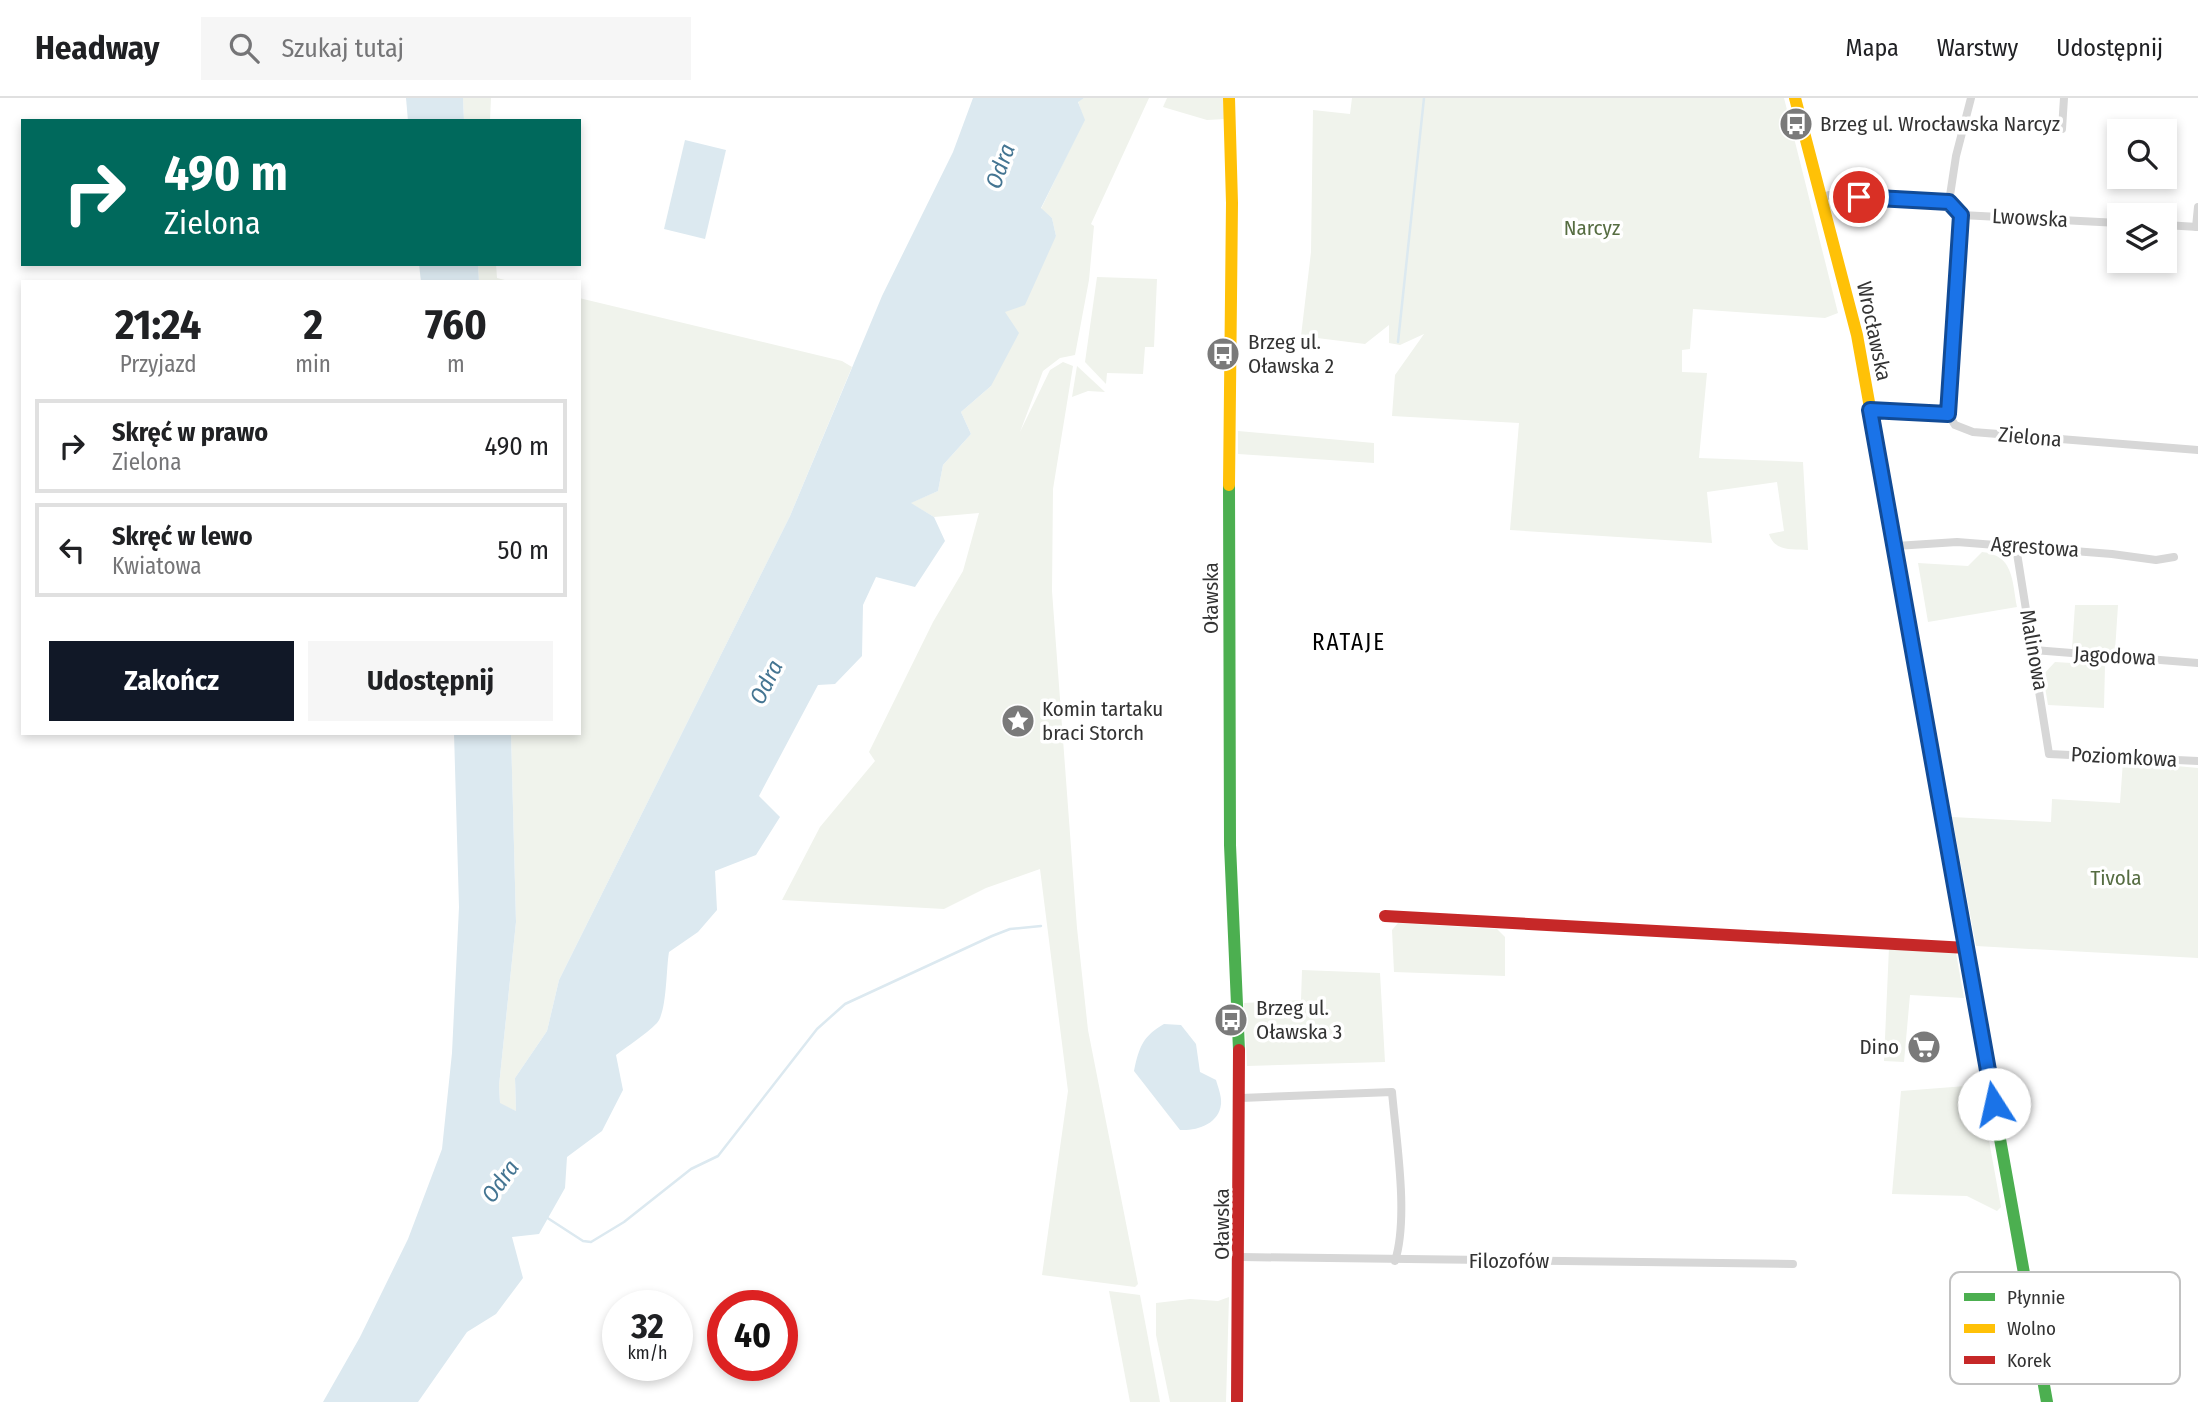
<!DOCTYPE html>
<html lang="pl">
<head>
<meta charset="utf-8">
<style>
  :root { --surface:#fff; --page:#f6f6f6; --text:#202124; --muted:#757577; --line:#e0e0e0; --accent:#111827 }
  body { margin:0; font-family:"Fira Sans Condensed",sans-serif; background:var(--page); color:var(--text); height:100vh; display:flex; flex-direction:column; font-size:26px; white-space:nowrap }
  * { box-sizing:border-box; margin:0 }
  p { font-size:23px; color:var(--muted) }
  .icon { flex:none; width:38px; height:38px; fill:none; stroke:currentColor; stroke-width:2; stroke-linecap:round; stroke-linejoin:round }
  .map { position:relative; flex:1; overflow:hidden }
  .sheet { position:absolute; left:21px; top:182px; width:560px; height:455px; display:flex; flex-direction:column; background:var(--surface); border-radius:0px; box-shadow:0 4px 10px #0003 }
  .sheet>* { flex:none }
  .guide { position:absolute; left:21px; top:21px; width:560px; height:147px; border-radius:0px; box-shadow:0 4px 10px #0003; background:#00695c; color:#fff; overflow:hidden }
  .fabs { position:absolute; left:2107px; top:21px; display:grid; gap:14px }
  .fabs a { display:grid; place-items:center; width:70px; height:70px; border-radius:0px; background:var(--surface); box-shadow:0 4px 10px #0003; font-size:35px }
  .speed { position:absolute; left:602px; top:1192px; display:flex; gap:14px; font-size:35px; font-weight:700; text-align:center }
  .speed>* { display:grid; place-content:center; width:91px; height:91px; border-radius:50%; background:var(--surface); box-shadow:0 4px 10px #0003; line-height:1 }
  .speed small { font-size:18px; font-weight:400 }
  .speed .limit { border:10px solid #d22; background:#fff; color:#111 }
  .pin { position:absolute; display:grid; place-items:center; width:60px; height:60px; color:#fff; margin:-30px; border:4px solid #fff; border-radius:50%; box-shadow:0 2px 7px #0007 }
  .me { position:absolute; width:77px; margin:-38px; rotate:350deg; stroke-linejoin:round; filter:drop-shadow(0 0 5px #0008) }
  .turn { display:flex; align-items:center; gap:24px; height:147px; padding:0 28px; font-size:32px }
  .turn .icon { width:91px; height:91px; stroke-width:2.5 }
  .turn b { display:block; font-size:49px; line-height:60px }
  .eta { display:flex; justify-content:space-evenly; align-items:center; height:119px; text-align:center }
  .eta b { font-size:42px; font-weight:700; line-height:49px }
  .action { display:flex; gap:14px; margin-top:auto; padding:14px 28px }
  .action a { flex:1; height:80px; border-radius:0px; background:var(--accent); color:#fff; font-size:28px; font-weight:700; line-height:80px; text-align:center }
  .action a+a { background:var(--page); color:var(--text) }
  ul { padding:0; list-style:none }
  li { display:flex; align-items:center; gap:21px; height:94px; margin:0 14px 10px; padding:0 14px; border:4px solid var(--line); border-radius:0px }
  li div { flex:1 }
  li b { display:block; font-size:26px }
  li em { font-style:normal }
  header { display:flex; align-items:center; gap:42px; box-sizing:border-box; height:98px; padding:0 35px; background:var(--surface); border-bottom:2px solid var(--line) }
  header strong { font-size:33px }
  nav { display:flex; gap:38px; margin-inline-start:auto; font-size:24px }
  .search { width:490px; height:63px; background:var(--page); display:flex; align-items:center; gap:18px; box-sizing:border-box; padding:0 24px; border-radius:0px; color:var(--muted); font-size:26px }
  .map>svg:first-child { display:block }
</style>
</head>
<body>
<header>
<strong>Headway</strong>
<div class="search"><svg class="icon" aria-label="search" viewBox="0 0 24 24"><circle cx="10" cy="10" r="6"/><path d="M15 15l6 6"/></svg>Szukaj tutaj</div>
<nav><a>Mapa</a><a>Warstwy</a><a>Udostępnij</a></nav>
</header>
<div class="map">
<svg width="2198" height="1304" viewBox="0 0 2198 1304">
  <rect width="100%" height="100%" fill="#fff"/>
  <!-- green -->
  <g fill="#f0f3ec">
    <polygon points="463,0 491,0 490,23 464,23"/>
    <polygon points="1084,0 1149,0 1091,126 1094,128 1089,182 1075,257 1060,260 1043,273 1020,334 1050,272 1063,264 1073,268 1053,391 1052,493 1077,830 1088,932 1138,1186 1135,1189 1042,1177 1068,993 1040,771 986,790 944,811 782,802 820,729 875,663 869,654 933,524 963,473 979,415 934,419 910,405 938,393 943,367 971,336 961,314 991,288 1005,213 1056,138 1052,120 1041,111 1084,22 1078,3"/>
    <polygon points="1167,0 1223,0 1225,21 1207,22 1163,9"/>
    <path d="M1352,0h432l54,215 -13,5 -132,-9 -3,40 -8,1v22l25,1 -8,85 104,4 5,88c-16,-1 -33,2 -39,-16l15,-3 -7,-49 -70,10 5,51 -202,-13 9,-107 -127,-7 3,-41 29,-41 -24,11 -11,-2v-18l-24,19 -64,-8 10,-84 2,-142 37,4z"/>
    <polygon points="478,166 496,166 497,180 513,184 479,184"/>
    <polygon points="1097,179 1157,181 1154,249 1145,249 1143,276 1107,275 1106,286 1085,264"/>
    <polygon points="579,200 842,263 852,269 790,418 559,882 547,933 515,980 516,1013 500,1006 499,988 516,824 511,635 579,635"/>
    <polygon points="1077,268 1105,294 1088,293 1072,299"/>
    <polygon points="1238,333 1374,345 1374,365 1238,356"/>
    <path d="M1982,454c32,3 30,29 35,55l-89,15 -10,-59 50,3z"/>
    <polygon points="2075,507 2118,507 2115,553 2072,551"/>
    <polygon points="2055,564 2105,567 2104,610 2048,607 2043,577"/>
    <polygon points="2123,663 2198,670 2198,860 1976,848 1952,719 2051,724 2052,701 2120,705"/>
    <polygon points="1398,825 1497,831 1505,839 1505,878 1394,874 1392,832"/>
    <polygon points="1889,849 1956,855 1964,900 1910,897 1904,964 1884,963"/>
    <polygon points="1302,872 1380,875 1385,964 1247,968 1244,905 1301,902"/>
    <polygon points="1979,987 2001,1109 1997,1113 1967,1098 1892,1096 1901,993"/>
    <polygon points="1109,1193 1140,1197 1160,1304 1130,1304"/>
    <polygon points="1229,1199 1226,1304 1170,1304 1156,1237 1156,1205 1190,1201 1218,1203"/>
  </g>
  <!-- water -->
  <g fill="#dce9f0">
    <polygon points="406,0 463,0 464,23 408,23"/>
    <path d="M973,0h111l-6,4 7,18 -44,88 11,10 4,18 -31,69 -20,7 14,21 -28,53 -30,26 10,22 -28,31 -5,26 -27,12 23,14 11,24 -30,46 -39,-10 -13,28 -1,51 -27,28 -17,1 -59,111 21,21 -24,38 -41,16 2,39 -19,22 -29,20c-3,17 -2,60 -12,71 -12,12 -28,22 -41,32l7,35 -21,41 -35,26 -2,31 -26,46 -27,3 11,41 -27,36 -29,18 -49,70h-95l37,-65 48,-98 34,-90 10,-96 7,-146 -5,-174h57l5,189 -17,164 1,17 16,8 -1,-33 32,-47 12,-51 231,-464 92,-220 71,-144z"/>
    <polygon points="685,42 726,52 705,141 664,131"/>
    <polygon points="419,166 478,166 479,184 421,184"/>
    <path d="M1164,926l17,1 15,19 4,28 16,8c2,7 6,17 5,24 -2,20 -24,27 -41,26l-46,-59c5,-24 9,-35 30,-47z"/>
  </g>
  <g fill="none" stroke-linecap="round" stroke-linejoin="round">
    <!-- stream -->
    <g stroke="#dce9f0" stroke-width="2.5">
      <polyline points="1398,244 1424,0"/>
      <polyline points="546,1119 583,1143 591,1144 624,1124 691,1071 718,1058 817,931 845,906 992,838 1010,831 1041,828"/>
    </g>
    <!-- street -->
    <g stroke="#d7d7d7" stroke-width="8">
      <polyline points="2062,31 2064,0"/>
      <polyline points="1822,100 1829,97 1936,102 1949,104 1961,117 2119,125"/>
      <polyline points="1949,104 1956,58 1971,0"/>
      <polyline points="2165,127 2198,129"/>
      <polyline points="2196,129 2198,109"/>
      <polyline points="1870,312 1948,316"/>
      <polyline points="1948,316 1955,327 1973,334 2198,352"/>
      <polyline points="1948,316 1961,117"/>
      <polyline points="1896,448 1957,444 2112,456 2156,462 2174,459"/>
      <polyline points="2016,449 2049,656 2198,663"/>
      <polyline points="2034,552 2198,565"/>
      <path d="M1241,1000l151,-6c4,47 17,125 3,169"/>
      <polyline points="1241,1159 1793,1166"/>
    </g>
    <!-- fast -->
    <g stroke="#4caf50" stroke-width="12">
      <polyline points="1229,387 1230,747 1239,952"/>
      <polyline points="1990,985 2047,1304"/>
    </g>
    <!-- slow -->
    <g stroke="#ffc107" stroke-width="12">
      <polyline points="1229,0 1232,105 1229,387"/>
      <polyline points="1795,0 1857,237 1920,590"/>
    </g>
    <!-- jam -->
    <g stroke="#c62828" stroke-width="12">
      <polyline points="1920,590 1990,985"/>
      <polyline points="1385,818 1967,850"/>
      <polyline points="1237,1304 1239,952"/>
    </g>
  </g>
  <g fill="none" stroke-linecap="round" stroke-linejoin="round">
    <defs>
      <polyline id="route" points="1859,99 1949,104 1961,117 1948,316 1870,312 1994,1006"/>
    </defs>
    <!-- route casing -->
    <use href="#route" stroke="#114b97" stroke-width="18"/>
    <!-- route -->
    <use href="#route" stroke="#1a73e8" stroke-width="12"/>
  </g>
  <!-- icons -->
  <defs>
    <symbol id="bus-disc" viewBox="-11 -11 22 22"><circle r="9.5" fill="#7a7a7a" stroke="#fff"/><path d="M-5-6H5V4H4V6H2V4H-2V6H-4V4H-5ZM-3.5-4V0h7V-4ZM-3.5 1.2v1.5H-2V1.2ZM2 1.2v1.5H3.5V1.2Z" fill="#fff"/></symbol>
    <symbol id="sight-disc" viewBox="-11 -11 22 22"><circle r="9.5" fill="#7a7a7a" stroke="#fff"/><path d="M0-6L1.8-2.2L6-1.7L2.9 1.2L3.7 5.4L0 3.3L-3.7 5.4L-2.9 1.2L-6-1.7L-1.8-2.2Z" fill="#fff"/></symbol>
    <symbol id="supermarket-disc" viewBox="-11 -11 22 22"><circle r="9.5" fill="#7a7a7a" stroke="#fff"/><path d="M-6-5.5h2.5l.6 2H6L4.5 2H-2.5L-4.4-4H-6ZM-1.5 3.2a1.3 1.3 0 1 0 .1 0ZM3 3.2a1.3 1.3 0 1 0 .1 0Z" fill="#fff"/></symbol>
  </defs>
  <g fill-rule="evenodd">
    <use href="#bus-disc" x="1777" y="7" width="38" height="38"/>
    <use href="#bus-disc" x="1204" y="237" width="38" height="38"/>
    <use href="#sight-disc" x="999" y="604" width="38" height="38"/>
    <use href="#bus-disc" x="1212" y="903" width="38" height="38"/>
    <use href="#supermarket-disc" x="1905" y="930" width="38" height="38"/>
  </g>
  <g text-anchor="middle" dominant-baseline="central" stroke-width="7" stroke-linejoin="round" paint-order="stroke">
    <!-- poi labels -->
    <g font-size="21" fill="#333" stroke="#fff" text-anchor="start">
      <text x="1820" y="26">Brzeg ul. Wrocławska Narcyz</text>
      <text x="1248" y="244">Brzeg ul.<tspan x="1248" dy="24">Oławska 2</tspan></text>
      <text x="1042" y="611">Komin tartaku<tspan x="1042" dy="24">braci Storch</tspan></text>
      <text x="1256" y="910">Brzeg ul.<tspan x="1256" dy="24">Oławska 3</tspan></text>
      <text x="1899" y="949" text-anchor="end">Dino</text>
    </g>
    <!-- street labels -->
    <g font-size="21" fill="#333" stroke="#fff">
      <text transform="translate(2030 120) rotate(3)">Lwowska</text>
      <text transform="translate(1874 233) rotate(78)">Wrocławska</text>
      <text transform="translate(2030 339) rotate(5)">Zielona</text>
      <text transform="translate(2035 449) rotate(4)">Agrestowa</text>
      <text transform="translate(1211 500) rotate(-90)">Oławska</text>
      <text transform="translate(2034 552) rotate(80)">Malinowa</text>
      <text transform="translate(2115 558) rotate(3)">Jagodowa</text>
      <text transform="translate(2124 659) rotate(3)">Poziomkowa</text>
      <text transform="translate(1222 1126) rotate(-90)">Oławska</text>
      <text x="1509" y="1163">Filozofów</text>
    </g>
    <!-- park labels -->
    <g font-size="21" fill="#566d42" stroke="#fff">
      <text x="1592" y="130">Narcyz</text>
      <text x="2116" y="780">Tivola</text>
    </g>
    <!-- water labels -->
    <g font-size="23" font-style="italic" fill="#447592" stroke="#fff">
      <text transform="translate(1000 68) rotate(-70)">Odra</text>
      <text transform="translate(766 584) rotate(-63)">Odra</text>
      <text transform="translate(500 1083) rotate(-54)">Odra</text>
    </g>
    <!-- neighbourhood labels -->
    <g font-size="23" letter-spacing="2" fill="#000" stroke="#fff">
      <text x="1349" y="544">RATAJE</text>
    </g>
  </g>
  <!-- legend -->
  <rect x="1950" y="1174" width="230" height="112" rx="10" fill="#fff" stroke="#c2c2c2" stroke-width="2"/>
  <rect x="1964" y="1195" width="31" height="8" fill="#4caf50"/>
  <rect x="1964" y="1226" width="31" height="9" fill="#ffc107"/>
  <rect x="1964" y="1258" width="31" height="8" fill="#c62828"/>
  <g font-size="19" fill="#333">
    <text x="2007" y="1206">Płynnie</text>
    <text x="2007" y="1237">Wolno</text>
    <text x="2007" y="1269">Korek</text>
  </g>
</svg>
<div class="fabs">
<a><svg class="icon" aria-label="search" viewBox="0 0 24 24"><circle cx="10" cy="10" r="6"/><path d="M15 15l6 6"/></svg></a>
<a><svg class="icon" aria-label="layers" viewBox="0 0 24 24"><path d="M12 4l9 5-9 5-9-5zM3 14l9 5 9-5"/></svg></a>
</div>
<div class="speed"><div>32<small>km/h</small></div><div class="limit">40</div></div>
<div class="pin" style="left:1859px;top:99px;background:#d93025"><svg class="icon" aria-label="arrive" viewBox="0 0 24 24"><path d="M6 21V4h12l-3 4 3 4H6"/></svg></div>
<svg class="me" style="left:1994px;top:1006px" viewBox="-20 -20 40 40"><circle r="19" fill="#fff"/><path d="M0-13L10 11 0 6-10 11z" fill="#1a73e8"/></svg>
<div class="guide">
<div class="turn"><svg class="icon" aria-label="right" viewBox="0 0 24 24"><path d="M7 20v-9h11M14 6l5 5-5 5"/></svg><div><b>490 m</b>Zielona</div></div>
</div>
<section class="sheet">
<div class="eta">
<div><b>21:24</b><p>Przyjazd</p></div>
<div><b>2</b><p>min</p></div>
<div><b>760</b><p>m</p></div>
</div>
<ul>
<li><svg class="icon" aria-label="right" viewBox="0 0 24 24"><path d="M7 20v-9h11M14 6l5 5-5 5"/></svg><div><b>Skręć w prawo</b><p>Zielona</p></div><em>490 m</em></li>
<li><svg class="icon" aria-label="left" viewBox="0 0 24 24"><path d="M17 20v-9H6M10 6l-5 5 5 5"/></svg><div><b>Skręć w lewo</b><p>Kwiatowa</p></div><em>50 m</em></li>
</ul>
<div class="action"><a>Zakończ</a><a>Udostępnij</a></div>
</section>
</div>
</body>
</html>
